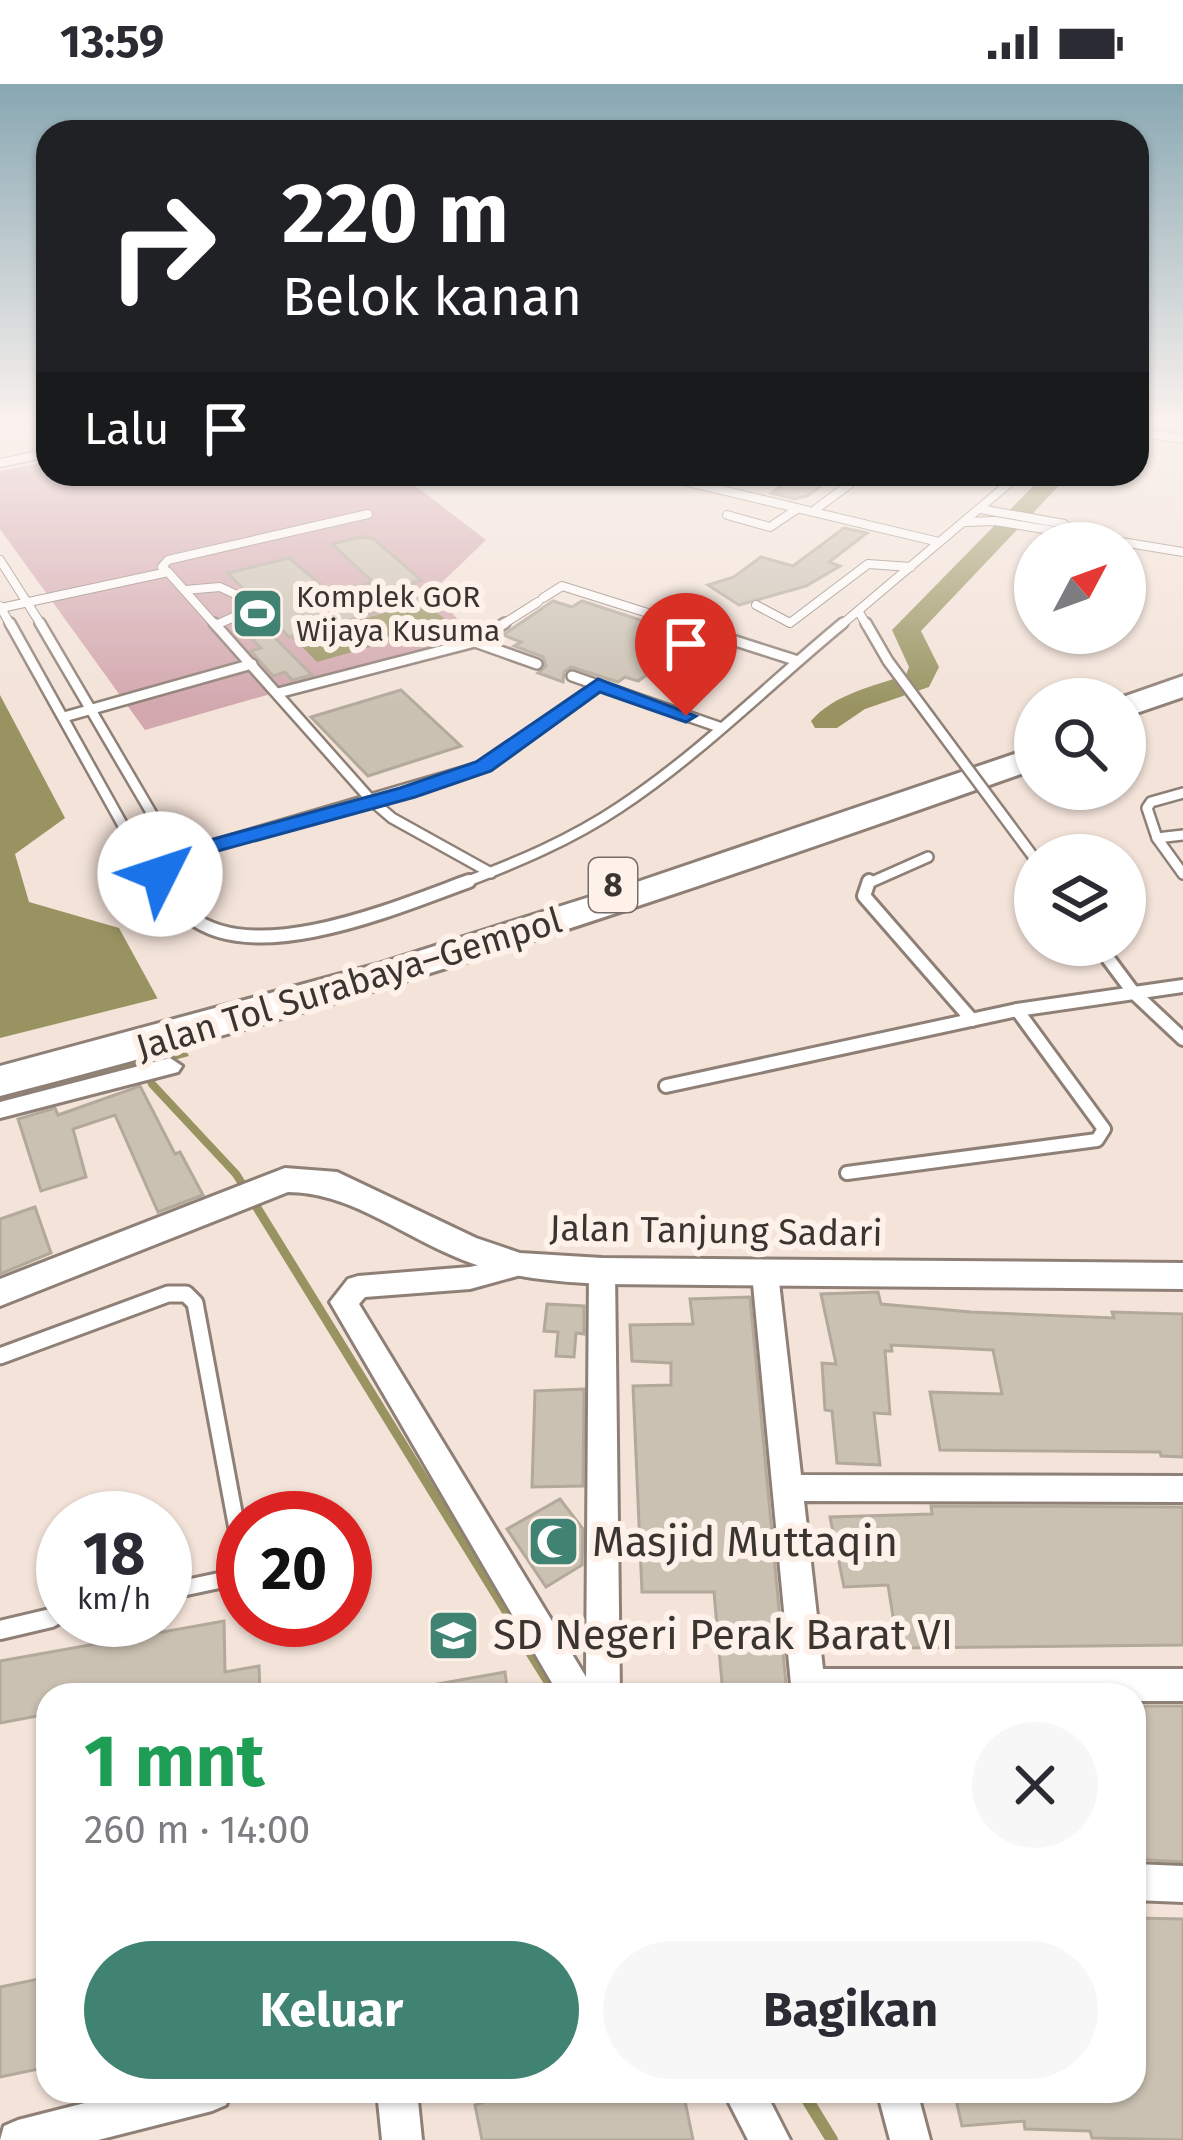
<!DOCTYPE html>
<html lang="id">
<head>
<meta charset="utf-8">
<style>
  :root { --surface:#fff; --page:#f7f7f7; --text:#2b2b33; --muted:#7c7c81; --accent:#418373 }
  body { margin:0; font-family:"Fira Sans",sans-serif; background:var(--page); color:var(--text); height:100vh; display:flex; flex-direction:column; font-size:45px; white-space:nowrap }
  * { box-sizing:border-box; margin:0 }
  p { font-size:39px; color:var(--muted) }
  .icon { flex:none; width:66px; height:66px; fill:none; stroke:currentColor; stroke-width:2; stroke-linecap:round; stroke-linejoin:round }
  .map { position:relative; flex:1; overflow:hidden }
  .drawer { position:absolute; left:36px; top:1599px; width:1110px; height:420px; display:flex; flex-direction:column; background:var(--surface); border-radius:36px; box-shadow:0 3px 9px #0004 }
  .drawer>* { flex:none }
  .banner { position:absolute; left:36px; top:36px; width:1113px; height:366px; border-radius:36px; box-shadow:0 3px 9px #0004; background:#202124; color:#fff; overflow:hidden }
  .needle { width:78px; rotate:49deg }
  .controls { position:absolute; left:1014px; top:438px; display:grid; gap:24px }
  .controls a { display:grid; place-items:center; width:132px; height:132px; border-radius:50%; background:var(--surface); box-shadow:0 3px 9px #0004; font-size:60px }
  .speed { position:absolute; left:36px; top:1407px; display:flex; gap:24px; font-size:60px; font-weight:700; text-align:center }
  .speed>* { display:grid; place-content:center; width:156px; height:156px; border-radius:50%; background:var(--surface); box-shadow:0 3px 9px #0004; line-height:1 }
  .speed small { font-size:30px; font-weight:400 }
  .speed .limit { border:18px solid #d22; background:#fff; color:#111 }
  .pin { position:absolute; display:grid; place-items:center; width:102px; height:102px; color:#fff; margin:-123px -51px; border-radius:50% 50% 50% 0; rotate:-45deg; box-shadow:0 0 12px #0007 }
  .pin .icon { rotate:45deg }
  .me { position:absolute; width:132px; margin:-66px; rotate:49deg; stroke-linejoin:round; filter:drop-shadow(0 0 9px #0008) }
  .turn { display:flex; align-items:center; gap:42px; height:252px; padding:0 48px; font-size:54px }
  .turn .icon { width:156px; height:156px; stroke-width:2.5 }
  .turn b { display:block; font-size:84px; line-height:102px }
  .then { display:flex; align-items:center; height:114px; padding:0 48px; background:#0003; gap:24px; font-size:45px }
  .round { display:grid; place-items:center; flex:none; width:126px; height:126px; border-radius:63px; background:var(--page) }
  .overview { display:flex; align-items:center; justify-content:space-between; height:204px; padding:0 48px }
  h1 { font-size:72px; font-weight:700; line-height:90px; color:#1e9e55 }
  .cta { display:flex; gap:24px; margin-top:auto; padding:24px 48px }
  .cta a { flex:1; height:138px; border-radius:72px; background:var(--accent); color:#fff; font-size:48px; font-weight:700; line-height:138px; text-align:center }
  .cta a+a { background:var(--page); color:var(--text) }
  .status { display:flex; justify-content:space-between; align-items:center; height:84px; padding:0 60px; background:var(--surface); direction:ltr }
  .status svg { height:33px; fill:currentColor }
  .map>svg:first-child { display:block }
</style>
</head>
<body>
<div class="status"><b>13:59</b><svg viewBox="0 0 49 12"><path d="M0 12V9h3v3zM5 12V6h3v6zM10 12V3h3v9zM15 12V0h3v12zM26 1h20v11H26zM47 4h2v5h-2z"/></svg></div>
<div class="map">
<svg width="1183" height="2056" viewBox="0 0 1183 2056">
  <rect width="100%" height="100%" fill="#f3e3d9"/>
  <!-- green -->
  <polygon fill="#d2a7ae" points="48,378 48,390 400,390 486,456 433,507 472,552 145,646 0,445 0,387"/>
  <!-- water -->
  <g fill="#989360">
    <polygon points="424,518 451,540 317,578 293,554"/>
    <polygon points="0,611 65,734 15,770 29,818 119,844 189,972 0,1023"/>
  </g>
  <!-- pier -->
  <polygon fill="#f3e3d9" points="163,913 182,960 0,1007 0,954"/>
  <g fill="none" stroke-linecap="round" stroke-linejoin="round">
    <!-- stream-far2 -->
    <polyline stroke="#989360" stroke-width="8" points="147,988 152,1000 236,1090 258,1125"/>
    <!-- stream-far1 -->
    <polyline stroke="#989360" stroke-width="9" points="256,1122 512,1537"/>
    <!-- stream -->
    <g stroke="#989360" stroke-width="12">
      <polyline points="510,1534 558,1611"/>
      <polyline points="802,2007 832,2056"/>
    </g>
    <!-- river -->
    <path fill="#989360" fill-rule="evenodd" d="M1045,390h25l-149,157 18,36 -10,20 -64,22 -28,19h-22l-4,-7c23,-27 63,-35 95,-46l3,-8 -17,-37z"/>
  </g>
  <!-- building -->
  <g fill="#cac1b2" stroke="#b2a99b" stroke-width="3">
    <polygon points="798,390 837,390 807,412 794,415 771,409"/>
    <polygon points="844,444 867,449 829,478 840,482 806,502 739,521 708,501 734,493 761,473 793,482"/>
    <polygon points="361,453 374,455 421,496 411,499 416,503 405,506 418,517 289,553 228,489 289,474 331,509 373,498 332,460"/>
    <polygon points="553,517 572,523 582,517 683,550 675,556 687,560 679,566 713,580 689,600 648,590 638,597 625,593 618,598 571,583 564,588 563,598 538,589 546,582 543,573 514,562 521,558 503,551"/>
    <polygon points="271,550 312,591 292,596 285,588 273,592 251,567 261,564 252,555"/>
    <polygon points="401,606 461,662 368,692 311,633"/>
    <polygon points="140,1002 175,1070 180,1068 203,1111 158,1128 115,1031 73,1045 86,1093 41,1107 18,1035 55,1024 58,1031"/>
    <polygon points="35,1123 51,1169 0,1190 0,1135"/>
    <polygon points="878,1208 881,1220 971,1228 1114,1234 1112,1228 1183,1230 1183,1373 1161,1372 1160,1368 940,1366 930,1308 1002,1310 993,1266 891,1261 892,1267 885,1267 890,1330 874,1329 880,1381 837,1379 832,1327 825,1326 822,1279 836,1280 821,1210"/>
    <polygon points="750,1213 787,1611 723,1611 714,1508 642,1508 633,1302 671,1301 671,1279 632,1277 630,1241 693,1240 690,1215"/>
    <polygon points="547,1220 584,1222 584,1250 576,1249 574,1273 556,1272 558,1248 544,1247"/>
    <polygon points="584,1305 583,1402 532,1403 535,1307"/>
    <polygon points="560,1415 583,1445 582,1481 546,1503 507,1445"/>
    <polygon points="931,1422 1183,1423 1183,1561 898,1564 888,1501 844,1503 830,1433 932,1430"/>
    <polygon points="224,1537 225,1588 259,1582 260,1611 48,1611 48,1630 0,1639 0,1577"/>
    <polygon points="505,1588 508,1611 433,1611 432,1601"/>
    <polygon points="1134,1622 1183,1622 1183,1778 1134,1775"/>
    <polygon points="1134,1834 1183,1835 1183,2056 1092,2054 1090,2047 1025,2045 1024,2037 962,2042 954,2007 1134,2007"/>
    <polygon points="48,1893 48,1983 0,1993 0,1903"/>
    <polygon points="519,2007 683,2007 693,2056 482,2056 475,2021"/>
  </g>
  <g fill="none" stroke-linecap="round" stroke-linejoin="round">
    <defs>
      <g id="service-far4">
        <polyline points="1137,341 1140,337 1183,344"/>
        <polyline points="1137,348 1183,355"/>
        <polyline points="0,379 48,369"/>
        <polyline points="674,390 684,397 939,458"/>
        <polyline points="977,390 1011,398"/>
        <polyline points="816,425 863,390"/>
        <polyline points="980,425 1064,440"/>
        <polyline points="727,431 770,443 797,425"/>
        <polyline points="965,438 995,437 1183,468"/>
        <polyline points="0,476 42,542"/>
        <polyline points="168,488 162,483 168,476 368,430"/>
        <polyline points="185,506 220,503 237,511"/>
        <polyline points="543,514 562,502 689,542"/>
        <polyline points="756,521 790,539 868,480 911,483"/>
        <polyline points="0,522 11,542"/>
        <polyline points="1,524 168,488 216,542"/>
        <polyline points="859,528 867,542"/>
        <polyline points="216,541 245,528 243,517"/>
        <polyline points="500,542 538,518"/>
        <polyline points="840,542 1020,390"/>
      </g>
      <g id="service-far3">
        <polyline points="10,539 145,781 164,800"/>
        <polyline points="40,539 176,771 172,775"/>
        <polyline points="214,539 371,716 392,734 491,789"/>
        <polyline points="679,539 798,577"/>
        <polyline points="866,539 888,577"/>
        <polyline points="475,558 505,539"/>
        <polyline points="572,592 719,643"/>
        <polyline points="278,609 475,558 537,580"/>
        <polyline points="64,633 252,580"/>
        <polyline points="1183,709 1151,718 1147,724 1157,754 1183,790"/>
        <polyline points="1157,754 1183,751"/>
        <polyline points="145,781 483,682 598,601"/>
        <path d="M460,800c56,-21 111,-44 160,-77 80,-53 149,-123 223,-184"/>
        <polyline points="867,800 928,773"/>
      </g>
      <g id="service-far2">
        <path d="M162,797c9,12 17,26 29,36 66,51 209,-11 278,-36"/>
        <polyline points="869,797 864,812 972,936"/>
        <polyline points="1098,861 1133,908 1183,955"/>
        <polyline points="666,1002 1017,926 1183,902"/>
        <polyline points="847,1089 1097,1056 1104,1045 1017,926"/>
      </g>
      <g id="service-far1">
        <polyline points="0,1272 168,1210 186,1210 195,1219 243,1477"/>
        <polyline points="165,1508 231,1494 243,1480"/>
        <polyline points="38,1537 63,1531"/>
      </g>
      <polyline id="service" points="0,1546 51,1534"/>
      <g id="minor">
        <polygon points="170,974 182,982 178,988 0,1034 0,1018"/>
        <polygon points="519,1172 528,1175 532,1182 528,1189 470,1205 365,1213 359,1220 586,1593 589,1187 593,1180 602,1177 611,1180 615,1187 620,1611 559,1611 330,1218 348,1195 358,1192 470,1183"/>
        <polygon points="765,1179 774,1182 778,1189 801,1391 1183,1392 1183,1418 804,1417 823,1585 1183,1585 1183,1617 1134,1617 1134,1611 792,1611 752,1189 756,1182"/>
        <polygon points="1134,1780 1183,1782 1183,1818 1134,1816"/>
        <polygon points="132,2007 232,2007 226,2021 212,2027 98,2056 0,2056 4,2042 18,2036"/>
        <polygon points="377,2007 417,2007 422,2056 382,2056"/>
        <polygon points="723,2007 765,2007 790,2056 748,2056"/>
        <polygon points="877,2007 917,2007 930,2056 890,2056"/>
      </g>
      <path id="tertiary" d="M285,1084l52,4 139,66 44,15 82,5 581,5v26l-581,-5c-54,-3 -103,-7 -153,-30 -53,-23 -103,-62 -161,-62l-288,114v-27z"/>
      <g id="motorway">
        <polygon points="1183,592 1183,613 1125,633 1125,615 1117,615"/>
        <path d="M1035,663v22c-341,121 -684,237 -1035,327v-30l378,-102 259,-82z"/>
      </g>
    </defs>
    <!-- service-far4 casing -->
    <use href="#service-far4" stroke="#8f8077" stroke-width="10"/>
    <!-- service-far3 casing -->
    <use href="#service-far3" stroke="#8f8077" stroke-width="14"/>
    <!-- service-far2 casing -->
    <use href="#service-far2" stroke="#8f8077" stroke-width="18"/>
    <!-- service-far1 casing -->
    <use href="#service-far1" stroke="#8f8077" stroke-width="21"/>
    <!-- service casing -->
    <use href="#service" stroke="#8f8077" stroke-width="24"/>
    <!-- minor casing -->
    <use href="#minor" stroke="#8f8077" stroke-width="6"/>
    <!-- tertiary casing -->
    <use href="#tertiary" stroke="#8f8077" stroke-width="6"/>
    <!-- motorway casing -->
    <use href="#motorway" stroke="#8f8077" stroke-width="6"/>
    <!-- service-far4 -->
    <use href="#service-far4" stroke="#fff" stroke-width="8"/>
    <!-- service-far3 -->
    <use href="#service-far3" stroke="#fff" stroke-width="9"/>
    <!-- service-far2 -->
    <use href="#service-far2" stroke="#fff" stroke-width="12"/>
    <!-- service-far1 -->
    <use href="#service-far1" stroke="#fff" stroke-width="15"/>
    <!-- service -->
    <use href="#service" stroke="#fff" stroke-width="18"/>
    <!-- minor -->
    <use href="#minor" fill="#fff" fill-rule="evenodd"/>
    <!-- tertiary -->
    <use href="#tertiary" fill="#fff" fill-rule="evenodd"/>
    <!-- motorway -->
    <use href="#motorway" fill="#fff" fill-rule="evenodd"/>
    <defs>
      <polyline id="service-bridge" points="888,577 1035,775"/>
    </defs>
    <!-- service-bridge casing -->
    <use href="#service-bridge" stroke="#8f8077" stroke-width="14" stroke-linecap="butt"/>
    <!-- service-bridge -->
    <use href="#service-bridge" stroke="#fff" stroke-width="9"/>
  </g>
  <!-- sky -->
  <linearGradient id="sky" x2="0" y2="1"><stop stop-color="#88a7b2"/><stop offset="0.54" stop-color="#faf2ee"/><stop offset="1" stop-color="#faf2ee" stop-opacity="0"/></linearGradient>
  <rect width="1183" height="625" fill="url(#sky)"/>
  <!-- route -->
  <polygon fill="#1a73e8" stroke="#114b97" stroke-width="3" points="598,595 696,632 686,638 600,608 491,687 415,713 163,782 172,790 168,795 152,795 133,781 137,776 400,704 476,678"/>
  <!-- icons -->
  <defs>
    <symbol id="stadium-square" viewBox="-11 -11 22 22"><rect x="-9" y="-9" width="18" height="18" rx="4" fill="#418373" stroke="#fef1e9"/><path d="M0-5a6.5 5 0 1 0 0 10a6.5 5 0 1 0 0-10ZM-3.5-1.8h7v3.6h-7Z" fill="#fff"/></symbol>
    <symbol id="mosque-square" viewBox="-11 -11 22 22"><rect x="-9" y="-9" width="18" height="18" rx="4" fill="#418373" stroke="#fef1e9"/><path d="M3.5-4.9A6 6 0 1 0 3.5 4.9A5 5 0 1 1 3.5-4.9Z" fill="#fff"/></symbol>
    <symbol id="school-square" viewBox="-11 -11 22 22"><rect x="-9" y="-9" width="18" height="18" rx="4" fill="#418373" stroke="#fef1e9"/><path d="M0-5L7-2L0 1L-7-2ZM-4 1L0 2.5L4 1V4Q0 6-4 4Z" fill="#fff"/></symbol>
  </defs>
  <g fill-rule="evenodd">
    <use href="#stadium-square" x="228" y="500" width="59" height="59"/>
    <use href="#mosque-square" x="524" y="1428" width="59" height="59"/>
    <use href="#school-square" x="424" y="1522" width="59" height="59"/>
  </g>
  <g text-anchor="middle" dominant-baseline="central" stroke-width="12" stroke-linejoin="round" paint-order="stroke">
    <!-- far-poi labels -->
    <g font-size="30" fill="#3b3531" stroke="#fef1e9" text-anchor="start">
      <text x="296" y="513">Komplek GOR<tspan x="296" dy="34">Wijaya Kusuma</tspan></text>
    </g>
    <!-- shield labels -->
    <rect fill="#fef1e9" stroke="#766d68" stroke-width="3" x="589" y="774" width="48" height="54" rx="9"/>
    <g font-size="33" font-weight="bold" fill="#3b3531">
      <text x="613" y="801">8</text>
    </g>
    <!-- street labels -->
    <g font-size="36" fill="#3b3531" stroke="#fef1e9">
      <text transform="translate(349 900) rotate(-17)">Jalan Tol Surabaya–Gempol</text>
      <text transform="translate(716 1147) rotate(1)">Jalan Tanjung Sadari</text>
    </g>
    <!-- near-poi labels -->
    <g font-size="42" fill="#3b3531" stroke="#fef1e9" text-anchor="start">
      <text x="592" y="1458">Masjid Muttaqin</text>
      <text x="493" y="1551">SD Negeri Perak Barat VI</text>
    </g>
  </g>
</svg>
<div class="controls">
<a><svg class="needle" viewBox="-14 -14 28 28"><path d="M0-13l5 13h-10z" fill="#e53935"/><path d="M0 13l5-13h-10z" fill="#7c7c81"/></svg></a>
<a><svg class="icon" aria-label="search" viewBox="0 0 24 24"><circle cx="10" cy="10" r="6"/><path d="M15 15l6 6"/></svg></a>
<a><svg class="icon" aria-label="layers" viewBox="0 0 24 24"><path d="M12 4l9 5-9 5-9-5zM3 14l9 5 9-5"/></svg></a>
</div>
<div class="speed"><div>18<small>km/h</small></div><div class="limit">20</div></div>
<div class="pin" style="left:686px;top:632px;background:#d93025"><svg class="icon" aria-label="arrive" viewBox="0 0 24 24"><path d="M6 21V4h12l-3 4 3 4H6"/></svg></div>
<svg class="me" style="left:160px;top:790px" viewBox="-20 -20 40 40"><circle r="19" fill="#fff"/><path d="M0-13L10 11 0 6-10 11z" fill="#1a73e8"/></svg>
<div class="banner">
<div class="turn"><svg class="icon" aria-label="right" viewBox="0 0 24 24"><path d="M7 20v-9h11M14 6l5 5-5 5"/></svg><div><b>220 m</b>Belok kanan</div></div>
<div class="then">Lalu<svg class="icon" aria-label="arrive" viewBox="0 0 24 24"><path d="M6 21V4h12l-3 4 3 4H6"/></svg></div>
</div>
<section class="drawer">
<div class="overview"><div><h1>1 mnt</h1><p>260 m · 14:00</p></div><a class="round"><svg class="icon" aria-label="close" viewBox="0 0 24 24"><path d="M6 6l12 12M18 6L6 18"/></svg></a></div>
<div class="cta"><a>Keluar</a><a>Bagikan</a></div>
</section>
</div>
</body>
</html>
